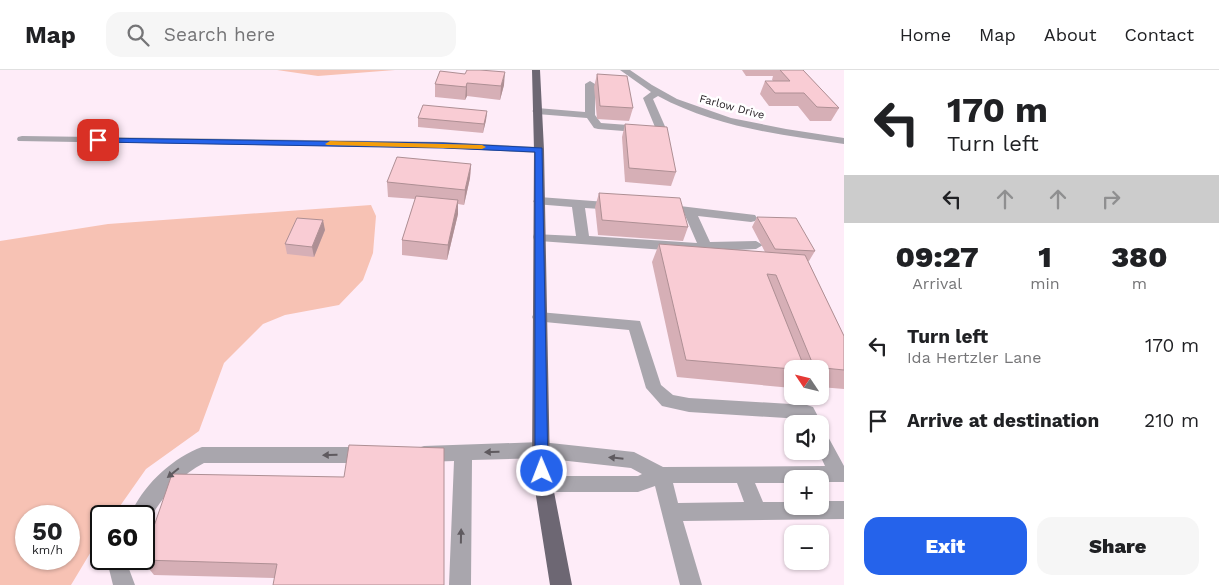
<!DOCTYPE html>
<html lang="en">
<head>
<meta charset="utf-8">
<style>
  :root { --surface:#fff; --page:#f6f6f6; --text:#202124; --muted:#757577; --line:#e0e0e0; --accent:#2563eb }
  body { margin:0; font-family:"Work Sans",sans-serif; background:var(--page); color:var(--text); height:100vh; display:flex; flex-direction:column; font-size:19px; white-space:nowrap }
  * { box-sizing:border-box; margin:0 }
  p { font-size:16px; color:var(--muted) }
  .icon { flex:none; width:28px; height:28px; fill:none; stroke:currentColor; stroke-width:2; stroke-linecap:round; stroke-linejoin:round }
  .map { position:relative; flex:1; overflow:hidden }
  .details { display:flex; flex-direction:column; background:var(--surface); width:375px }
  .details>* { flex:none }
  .guide { background:#fff; color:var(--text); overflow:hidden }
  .needle { width:32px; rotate:305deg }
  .tools { position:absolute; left:784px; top:290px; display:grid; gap:10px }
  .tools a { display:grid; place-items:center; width:45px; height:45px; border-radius:10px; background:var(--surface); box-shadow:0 1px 4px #0004; font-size:25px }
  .speed { position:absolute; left:15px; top:435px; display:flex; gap:10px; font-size:25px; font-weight:700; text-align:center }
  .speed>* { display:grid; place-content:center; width:65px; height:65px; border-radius:50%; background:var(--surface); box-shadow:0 1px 4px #0004; line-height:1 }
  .speed small { font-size:12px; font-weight:400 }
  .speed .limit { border:2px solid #111; border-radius:8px; background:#fff; color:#111 }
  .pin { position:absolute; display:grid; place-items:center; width:42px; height:42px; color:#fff; margin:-21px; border-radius:10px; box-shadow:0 2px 8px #0006 }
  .me { position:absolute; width:55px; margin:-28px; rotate:359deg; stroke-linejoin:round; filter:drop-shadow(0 0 4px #0008) }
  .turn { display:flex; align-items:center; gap:18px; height:105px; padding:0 20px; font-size:22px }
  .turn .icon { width:65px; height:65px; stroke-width:2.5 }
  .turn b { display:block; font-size:35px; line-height:42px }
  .lanes { display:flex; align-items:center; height:48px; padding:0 20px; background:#0003; justify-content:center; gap:25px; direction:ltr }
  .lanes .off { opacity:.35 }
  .eta { display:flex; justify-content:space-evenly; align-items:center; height:85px; text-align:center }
  .eta b { font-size:30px; font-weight:800; line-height:35px }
  .action { display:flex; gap:10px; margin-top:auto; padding:10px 20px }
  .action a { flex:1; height:58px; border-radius:15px; background:var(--accent); color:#fff; font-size:20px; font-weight:800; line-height:58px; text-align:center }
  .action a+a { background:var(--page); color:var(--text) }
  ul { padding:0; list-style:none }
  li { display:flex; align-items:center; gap:15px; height:75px; padding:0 20px }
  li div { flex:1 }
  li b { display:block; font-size:19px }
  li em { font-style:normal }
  header { display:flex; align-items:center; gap:30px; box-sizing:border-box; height:70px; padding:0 25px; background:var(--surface); border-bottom:1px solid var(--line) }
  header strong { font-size:24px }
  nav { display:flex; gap:28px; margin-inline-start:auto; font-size:18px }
  .search { width:350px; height:45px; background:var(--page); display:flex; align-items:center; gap:12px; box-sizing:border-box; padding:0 18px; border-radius:15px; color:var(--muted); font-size:19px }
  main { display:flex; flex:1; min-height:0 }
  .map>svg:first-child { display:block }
</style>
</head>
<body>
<header>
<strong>Map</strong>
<div class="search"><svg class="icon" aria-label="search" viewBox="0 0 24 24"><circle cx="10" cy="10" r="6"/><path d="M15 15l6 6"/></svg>Search here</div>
<nav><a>Home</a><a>Map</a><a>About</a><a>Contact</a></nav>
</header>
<main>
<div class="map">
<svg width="844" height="515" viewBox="0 0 844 515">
  <rect width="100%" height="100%" fill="#feecf8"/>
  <!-- green -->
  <g fill="#f7c2b4" fill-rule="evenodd">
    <polygon points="277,0 395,0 318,6"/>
    <path d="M371,135l5,11 -3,37 -10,27 -24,25 -54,10 -22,9 -39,39 -25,68 -53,38 -33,47h-12v19l-30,50h-71v-344l108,-17zM26,446h43v43h-43z"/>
  </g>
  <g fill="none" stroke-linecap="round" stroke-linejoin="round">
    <!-- minor -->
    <g fill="#a9a6ad" fill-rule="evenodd">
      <path d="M620,0h10l22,15 25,14 54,19 55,11 58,9v6c-63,-9 -129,-17 -186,-48l-5,3 14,32 -5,3 -64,-5 -4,-1 -7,-10 -50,-4 -5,-3 5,-3 48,4v-28l5,-3 5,3v31l6,8 54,4 -12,-29 8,-6z"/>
      <polygon points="22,66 443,72 539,77 544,80 539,83 443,78 18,71 17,69 18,67"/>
      <polygon points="539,127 620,133 622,136 620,139 616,140 585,138 589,166 697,173 684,143 659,141 657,138 659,135 663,134 755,145 757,148 755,151 751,152 698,146 710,172 756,171 763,175 756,179 693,182 539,171 534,170 533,167 534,164 576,166 572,137 535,134 533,131"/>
      <polygon points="539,242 640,251 661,315 673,325 689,328 807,335 813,337 822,354 820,357 820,354 804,354 802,349 689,342 662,336 646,318 629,260 534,251 532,247 534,243"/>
      <path d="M820,360l6,3 18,33v16h-24v-3h-28v4h-37l8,19h29v4h28v-5h24v18l-161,2 19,64h-22l-25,-99 -17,6h-95l-7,-2 -2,-6 2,-6 7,-2h95l4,-2 -11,-6 -90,-10 -69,2 -1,125h-22l5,-124 -30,1 -6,-2 -3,-6 3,-6 6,-2 117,-4 93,10 29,15 162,-1 -7,-15h2zM673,413h64l7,19 -66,1z"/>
      <path d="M202,377h166l6,2 3,6 -3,6 -6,2h-164c-27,14 -41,35 -57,59l-3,2v-8h-14c12,-30 42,-58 72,-69z"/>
      <polygon points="111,489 131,489 129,499 135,515 113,515 109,499"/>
    </g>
    <!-- major -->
    <polygon fill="#6d6773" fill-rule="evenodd" points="532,0 540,0 544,80 550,401 572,515 550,515 532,401 534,80"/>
  </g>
  <!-- wall -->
  <g fill="#d6afb6">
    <polygon points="742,0 803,0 839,38 831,51 810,51 798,36 769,36 760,24 765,11 773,11 772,10 773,6 746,6"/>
    <polygon points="440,1 504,15 500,30 467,26 465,30 435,27 435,14"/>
    <polygon points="597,4 633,38 629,51 597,49 594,17"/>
    <polygon points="487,41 486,50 483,63 418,57 418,48"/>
    <polygon points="625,54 676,102 671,116 625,112 622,67"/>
    <polygon points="471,94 470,108 464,135 458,134 458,144 447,190 402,185 402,170 415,129 388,127 387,112"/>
    <polygon points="599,123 688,157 683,171 598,165 595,137"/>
    <polygon points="757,147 815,181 809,191 808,191 844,266 844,319 820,317 820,299 792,299 792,318 677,307 652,192 659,174 765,182 752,157"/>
    <polygon points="325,160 314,187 287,184 285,174"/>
    <polygon points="444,378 274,508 154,505 142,490 344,407"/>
  </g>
  <!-- shaded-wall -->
  <g fill="#ae8f94">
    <polygon points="505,2 504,15 500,30 501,16"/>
    <polygon points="467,13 467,26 465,30 466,17"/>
    <polygon points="487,41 486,50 483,63 484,54"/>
    <polygon points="471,94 470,108 464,135 465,120"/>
    <polygon points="458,130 458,144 447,190 448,175"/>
    <polygon points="323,150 325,160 314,187 312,177"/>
  </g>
  <!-- building -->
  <g fill="#f9ccd4" stroke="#ae8f94">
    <polygon points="467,0 480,0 505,2 501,16 467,13 466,17 435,14 440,1 465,4"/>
    <polygon points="780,0 803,0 839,38 817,37 804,23 775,23 765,11 790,11"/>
    <polygon points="597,4 627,6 633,38 600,36"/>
    <polygon points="423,35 487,41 484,54 418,48"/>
    <polygon points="625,54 667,57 676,102 629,98"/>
    <polygon points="397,87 471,94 465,120 387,112"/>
    <polygon points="599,123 680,128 688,157 602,150"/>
    <polygon points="416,126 458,130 448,175 402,170"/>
    <polygon points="757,147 796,148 815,181 775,179"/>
    <polygon points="297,148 323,150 312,177 285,174"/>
    <polygon points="659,174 805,185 844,266 844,300 814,297 776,205 767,204 805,299 792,299 686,290"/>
    <polygon points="349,375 444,378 444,515 273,515 277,494 142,490 142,489 144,489 144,485 172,404 344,407"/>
  </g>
  <!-- one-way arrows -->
  <defs><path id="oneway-solid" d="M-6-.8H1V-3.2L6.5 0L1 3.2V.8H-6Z" transform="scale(1.25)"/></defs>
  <g fill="#5f5a5f">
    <use href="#oneway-solid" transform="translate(492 382) rotate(178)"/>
    <use href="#oneway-solid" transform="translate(330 385) rotate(179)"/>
    <use href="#oneway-solid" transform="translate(616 388) rotate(-174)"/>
    <use href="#oneway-solid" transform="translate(173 403) rotate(141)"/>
    <use href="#oneway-solid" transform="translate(461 466) rotate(-89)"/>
  </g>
  <!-- route -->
  <polygon fill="#2563eb" stroke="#184099" points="95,68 443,73 542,78 548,401 546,406 542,407 537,406 535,401 535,82 443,78 98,72 94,70"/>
  <!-- slow -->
  <polygon fill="#f59e0b" points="330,71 482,75 486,77 482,79 327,75 325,74"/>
  <g text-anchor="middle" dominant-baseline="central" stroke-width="5" stroke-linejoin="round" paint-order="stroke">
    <!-- far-street labels -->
    <g font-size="11" fill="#221c20" stroke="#fff">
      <text transform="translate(732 37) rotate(15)">Farlow Drive</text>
    </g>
  </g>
</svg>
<div class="tools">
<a><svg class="needle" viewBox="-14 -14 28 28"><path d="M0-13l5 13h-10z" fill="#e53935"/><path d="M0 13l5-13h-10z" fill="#757577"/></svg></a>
<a><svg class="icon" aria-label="sound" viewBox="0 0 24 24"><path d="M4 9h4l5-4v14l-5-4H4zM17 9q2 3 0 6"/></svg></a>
<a>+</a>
<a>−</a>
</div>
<div class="speed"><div>50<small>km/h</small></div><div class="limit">60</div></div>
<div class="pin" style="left:98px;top:70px;background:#d93025"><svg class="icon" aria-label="arrive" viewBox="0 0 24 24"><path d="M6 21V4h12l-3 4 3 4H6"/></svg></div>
<svg class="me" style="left:542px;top:401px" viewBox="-20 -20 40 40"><circle r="17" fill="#2563eb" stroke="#fff" stroke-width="3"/><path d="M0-11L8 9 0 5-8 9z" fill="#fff"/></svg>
</div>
<section class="details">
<div class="guide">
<div class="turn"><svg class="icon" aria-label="left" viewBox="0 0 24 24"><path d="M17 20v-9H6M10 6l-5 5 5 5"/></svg><div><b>170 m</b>Turn left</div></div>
<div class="lanes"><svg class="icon" aria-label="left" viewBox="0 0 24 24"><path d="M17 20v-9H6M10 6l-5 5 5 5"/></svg><svg class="icon off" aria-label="ahead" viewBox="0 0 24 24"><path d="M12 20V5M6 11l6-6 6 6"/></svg><svg class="icon off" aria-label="ahead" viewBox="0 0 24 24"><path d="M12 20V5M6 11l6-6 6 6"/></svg><svg class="icon off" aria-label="right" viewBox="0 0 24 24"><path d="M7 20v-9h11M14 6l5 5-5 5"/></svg></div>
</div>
<div class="eta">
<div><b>09:27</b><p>Arrival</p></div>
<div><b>1</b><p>min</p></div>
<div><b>380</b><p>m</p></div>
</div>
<ul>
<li><svg class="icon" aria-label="left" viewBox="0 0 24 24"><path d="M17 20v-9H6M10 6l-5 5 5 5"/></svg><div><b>Turn left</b><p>Ida Hertzler Lane</p></div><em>170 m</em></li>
<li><svg class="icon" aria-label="arrive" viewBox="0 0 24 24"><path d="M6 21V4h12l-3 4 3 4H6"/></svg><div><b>Arrive at destination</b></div><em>210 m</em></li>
</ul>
<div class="action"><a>Exit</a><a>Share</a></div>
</section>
</main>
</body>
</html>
